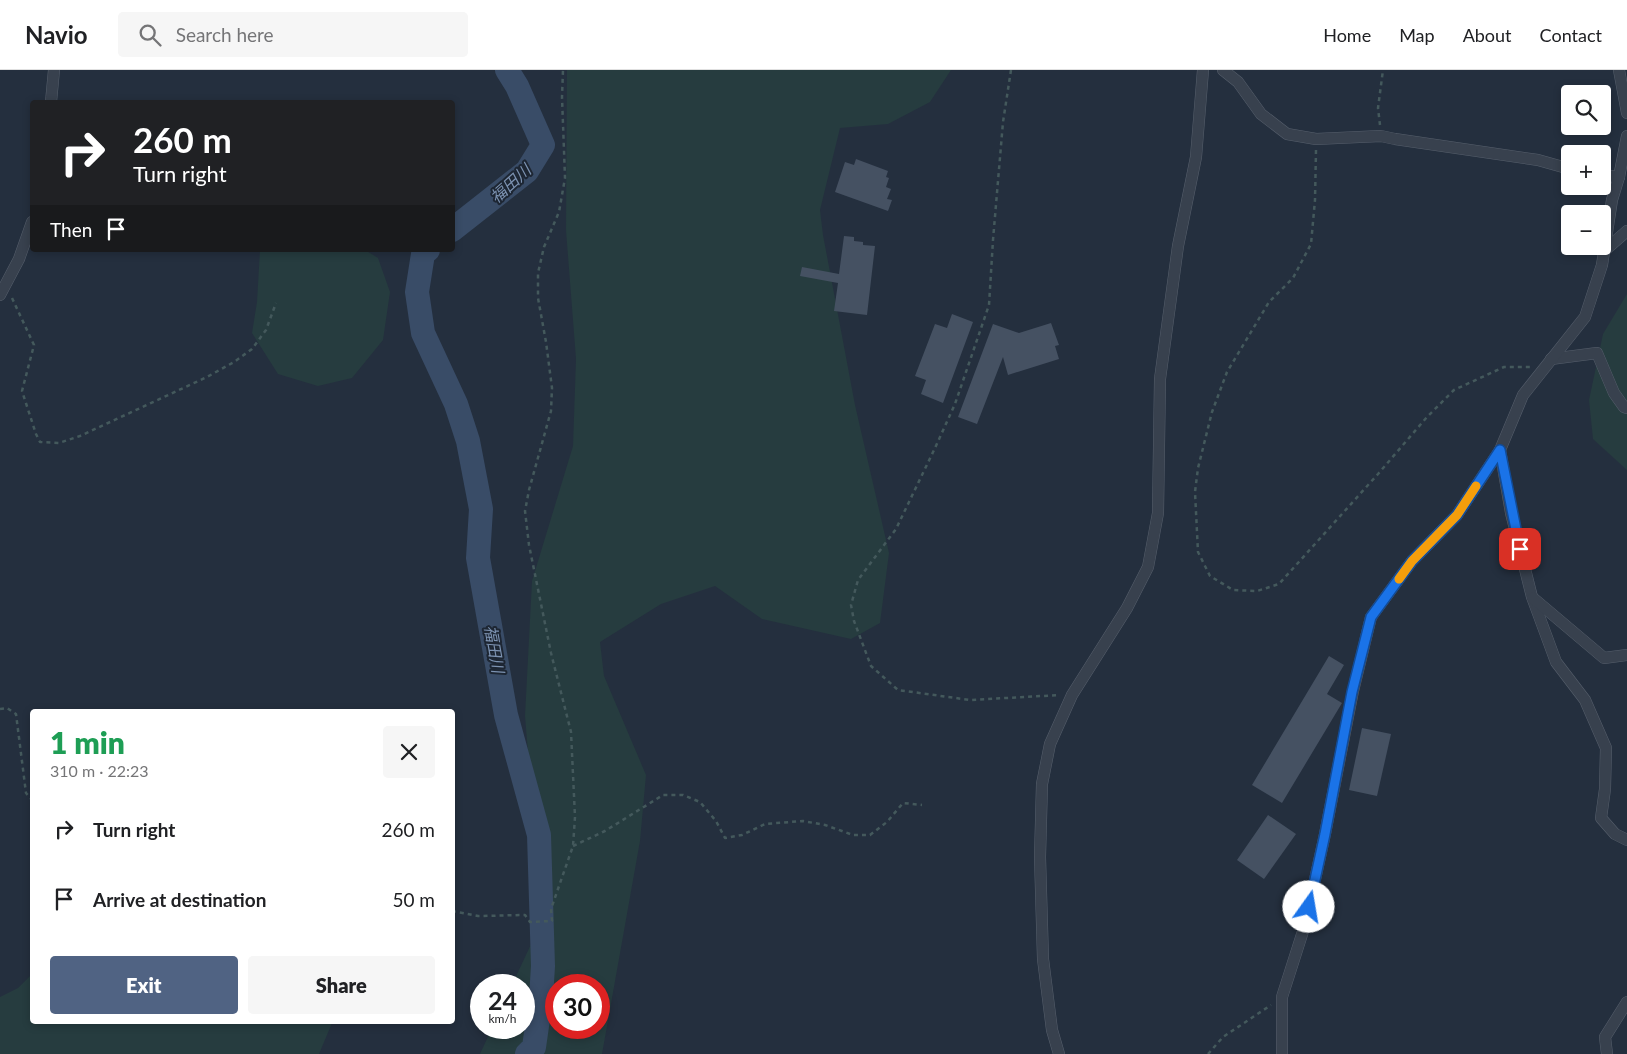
<!DOCTYPE html>
<html lang="en">
<head>
<meta charset="utf-8">
<style>
  :root { --surface:#fff; --page:#f6f6f6; --text:#202124; --muted:#757577; --line:#e0e0e0; --accent:#506383 }
  body { margin:0; font-family:Lato,"Noto Sans JP",sans-serif; background:var(--page); color:var(--text); height:100vh; display:flex; flex-direction:column; font-size:19px; white-space:nowrap }
  * { box-sizing:border-box; margin:0 }
  p { font-size:16px; color:var(--muted) }
  .icon { flex:none; width:28px; height:28px; fill:none; stroke:currentColor; stroke-width:2; stroke-linecap:round; stroke-linejoin:round }
  .map { position:relative; flex:1; overflow:hidden }
  .sheet { position:absolute; left:30px; top:639px; width:425px; height:315px; display:flex; flex-direction:column; background:var(--surface); border-radius:5px; box-shadow:0 2px 8px #0003 }
  .sheet>* { flex:none }
  .top-card { position:absolute; left:30px; top:30px; width:425px; height:152px; border-radius:5px; box-shadow:0 2px 8px #0003; background:#202124; color:#fff; overflow:hidden }
  .controls { position:absolute; left:1561px; top:15px; display:grid; gap:10px }
  .controls a { display:grid; place-items:center; width:50px; height:50px; border-radius:5px; background:var(--surface); box-shadow:0 2px 8px #0003; font-size:25px }
  .speed { position:absolute; left:470px; top:904px; display:flex; gap:10px; font-size:25px; font-weight:700; text-align:center }
  .speed>* { display:grid; place-content:center; width:65px; height:65px; border-radius:50%; background:var(--surface); box-shadow:0 2px 8px #0003; line-height:1 }
  .speed small { font-size:12px; font-weight:400 }
  .speed .limit { border:8px solid #d22; background:#fff; color:#111 }
  .pin { position:absolute; display:grid; place-items:center; width:42px; height:42px; color:#fff; margin:-21px; border-radius:10px; box-shadow:0 2px 8px #0006 }
  .me { position:absolute; width:55px; margin:-28px; rotate:13deg; stroke-linejoin:round; filter:drop-shadow(0 0 4px #0008) }
  .turn { display:flex; align-items:center; gap:18px; height:105px; padding:0 20px; font-size:22px }
  .turn .icon { width:65px; height:65px; stroke-width:2.5 }
  .turn b { display:block; font-size:35px; line-height:42px }
  .then { display:flex; align-items:center; height:48px; padding:0 20px; background:#0003; gap:10px; font-size:19px }
  .round { display:grid; place-items:center; flex:none; width:52px; height:52px; border-radius:5px; background:var(--page) }
  .head { display:flex; align-items:center; justify-content:space-between; height:85px; padding:0 20px }
  h1 { font-size:30px; font-weight:800; line-height:38px; color:#1e9e55 }
  .button { display:flex; gap:10px; margin-top:auto; padding:10px 20px }
  .button a { flex:1; height:58px; border-radius:5px; background:var(--accent); color:#fff; font-size:20px; font-weight:800; line-height:58px; text-align:center }
  .button a+a { background:var(--page); color:var(--text) }
  ul { padding:0; list-style:none }
  li { display:flex; align-items:center; gap:15px; height:70px; padding:0 20px }
  li div { flex:1 }
  li b { display:block; font-size:19px }
  li em { font-style:normal }
  header { display:flex; align-items:center; gap:30px; box-sizing:border-box; height:70px; padding:0 25px; background:var(--surface); border-bottom:1px solid var(--line) }
  header strong { font-size:24px }
  nav { display:flex; gap:28px; margin-inline-start:auto; font-size:18px }
  .search { width:350px; height:45px; background:var(--page); display:flex; align-items:center; gap:12px; box-sizing:border-box; padding:0 18px; border-radius:5px; color:var(--muted); font-size:19px }
  .map>svg:first-child { display:block }
</style>
</head>
<body>
<header>
<strong>Navio</strong>
<div class="search"><svg class="icon" aria-label="search" viewBox="0 0 24 24"><circle cx="10" cy="10" r="6"/><path d="M15 15l6 6"/></svg>Search here</div>
<nav><a>Home</a><a>Map</a><a>About</a><a>Contact</a></nav>
</header>
<div class="map">
<svg width="1627" height="984" viewBox="0 0 1627 984">
  <rect width="100%" height="100%" fill="#242f3e"/>
  <!-- green -->
  <g fill="#263c3f" fill-rule="evenodd">
    <path d="M567,0h384l-21,32 -42,22 -48,4 -20,82 3,25 32,170 34,148 -9,70 -29,16 -89,-20 -47,-33 -54,18 -61,38 4,34 42,99 -6,66 -38,213h-122l12,-26h32v-43h-12l21,-45 3,-91 -11,-133 7,-135 41,-135 3,-87 -10,-129zM556,915h43v43h-43z"/>
    <polygon points="260,180 365,180 378,188 390,222 383,270 352,308 318,316 278,304 252,263 257,232"/>
    <polygon points="1627,224 1627,400 1593,369 1589,330 1603,264"/>
    <polygon points="32,904 32,951 332,951 332,953 319,984 0,984 0,927 18,918"/>
  </g>
  <g fill="none" stroke-linecap="round" stroke-linejoin="round">
    <!-- river -->
    <g stroke="#394c67" stroke-width="24">
      <polyline points="452,160 527,101 543,75 517,16 507,0"/>
      <polyline points="428,180 423,184 417,222 423,263 456,334 468,371 481,439 478,488 506,645 539,765 543,896 541,928 534,977 527,984"/>
    </g>
  </g>
  <!-- building -->
  <g fill="#455162">
    <polygon points="856,89 888,101 886,107 889,108 886,117 891,119 887,129 892,130 888,141 835,122 845,92 854,95"/>
    <polygon points="844,166 854,167 854,171 863,172 863,175 875,176 867,245 834,241 838,213 800,206 802,197 839,204"/>
    <polygon points="952,244 973,252 943,333 921,324 926,310 915,306 935,254 947,258"/>
    <polygon points="1051,253 1059,275 1055,276 1059,289 1008,305 1003,287 977,354 958,347 993,254 1019,263"/>
    <polygon points="1329,586 1344,595 1327,624 1342,633 1282,733 1252,715"/>
    <polygon points="1362,658 1391,664 1377,726 1349,720"/>
    <polygon points="1268,745 1296,764 1264,809 1237,790"/>
  </g>
  <g fill="none" stroke-linecap="round" stroke-linejoin="round">
    <defs>
      <g id="street">
        <polyline points="1223,0 1238,12 1261,44 1287,64 1316,69 1381,66 1395,69 1538,90 1570,99"/>
        <polyline points="1619,0 1627,43"/>
        <polyline points="51,32 54,0"/>
        <polyline points="1602,105 1619,107"/>
        <polyline points="1604,181 1627,161"/>
        <polyline points="0,225 19,189 32,152"/>
        <polyline points="1551,289 1597,283 1614,323 1624,337 1627,338"/>
        <polyline points="1500,380 1511,443 1532,527 1556,592 1585,630 1606,678 1605,719 1601,748 1615,764 1627,770"/>
        <polyline points="1533,528 1604,588 1627,585"/>
        <polyline points="1059,984 1052,960 1043,889 1040,787 1042,714 1050,674 1072,625 1127,538 1148,497 1158,443 1160,309 1178,176 1196,87 1203,0"/>
        <polyline points="1282,984 1282,927 1305,855 1325,764 1353,621 1371,547 1412,491 1457,445 1500,380 1523,325 1585,247 1602,195 1612,130 1619,107 1627,66"/>
        <polyline points="1607,984 1605,967 1627,932"/>
      </g>
    </defs>
    <!-- street casing -->
    <use href="#street" stroke="#565f6c" stroke-width="12"/>
    <!-- path -->
    <g stroke="#44595c" stroke-width="2.5" stroke-dasharray="4 4" stroke-linecap="butt">
      <polyline points="1011,0 1003,52 993,170 989,235 955,334 935,378 896,459 858,510 851,535 854,551 871,596 898,620 970,630 1060,625"/>
      <polyline points="1380,55 1378,38 1383,0"/>
      <polyline points="1316,80 1315,130 1311,174 1293,208 1269,232 1227,302 1212,342 1198,398 1195,422 1198,482 1210,506 1233,520 1257,521 1279,514 1378,404 1427,347 1454,320 1504,297 1531,297"/>
      <polyline points="12,228 34,275 22,321 36,364 40,372 59,373 80,366 207,307 234,292 252,279 266,260 276,233"/>
      <polyline points="0,639 7,638 16,644 26,723 32,730"/>
      <polyline points="573,776 605,761 663,725 683,725 700,732 716,751 725,768 742,765 765,754 803,751 825,755 853,765 870,765 887,752 903,733 922,735"/>
      <polyline points="452,841 478,846 525,845 530,852 552,851 551,839 573,776 575,747 571,662 551,583 529,475 525,441 529,420 551,341 552,318 546,272 538,228 538,203 544,177 559,142 565,108 562,27 563,0"/>
      <polyline points="1208,984 1223,967 1271,935"/>
    </g>
    <!-- street -->
    <use href="#street" stroke="#38414e" stroke-width="11"/>
  </g>
  <g fill="none" stroke-linecap="round" stroke-linejoin="round">
    <defs>
      <polyline id="route" points="1309,837 1325,764 1352,622 1371,547 1412,491 1457,445 1500,380 1520,479"/>
    </defs>
    <!-- route casing -->
    <use href="#route" stroke="#114b97" stroke-width="12"/>
    <!-- route -->
    <use href="#route" stroke="#1a73e8" stroke-width="9"/>
    <!-- slow -->
    <polyline stroke="#f59e0b" stroke-width="9" points="1399,509 1412,491 1457,445 1476,416"/>
  </g>
  <g text-anchor="middle" dominant-baseline="central" stroke-width="4" stroke-linejoin="round" paint-order="stroke">
    <!-- water labels -->
    <g font-size="16" font-style="italic" fill="#7c92b1" stroke="#1d2633">
      <text transform="translate(510 113) rotate(-42)">福田川</text>
      <text transform="translate(495 579) rotate(80)">福田川</text>
    </g>
  </g>
</svg>
<div class="controls">
<a><svg class="icon" aria-label="search" viewBox="0 0 24 24"><circle cx="10" cy="10" r="6"/><path d="M15 15l6 6"/></svg></a>
<a>+</a>
<a>−</a>
</div>
<div class="speed"><div>24<small>km/h</small></div><div class="limit">30</div></div>
<div class="pin" style="left:1520px;top:479px;background:#d93025"><svg class="icon" aria-label="arrive" viewBox="0 0 24 24"><path d="M6 21V4h12l-3 4 3 4H6"/></svg></div>
<svg class="me" style="left:1309px;top:837px" viewBox="-20 -20 40 40"><circle r="19" fill="#fff"/><path d="M0-13L10 11 0 6-10 11z" fill="#1a73e8"/></svg>
<div class="top-card">
<div class="turn"><svg class="icon" aria-label="right" viewBox="0 0 24 24"><path d="M7 20v-9h11M14 6l5 5-5 5"/></svg><div><b>260 m</b>Turn right</div></div>
<div class="then">Then<svg class="icon" aria-label="arrive" viewBox="0 0 24 24"><path d="M6 21V4h12l-3 4 3 4H6"/></svg></div>
</div>
<section class="sheet">
<div class="head"><div><h1>1 min</h1><p>310 m · 22:23</p></div><a class="round"><svg class="icon" aria-label="close" viewBox="0 0 24 24"><path d="M6 6l12 12M18 6L6 18"/></svg></a></div>
<ul>
<li><svg class="icon" aria-label="right" viewBox="0 0 24 24"><path d="M7 20v-9h11M14 6l5 5-5 5"/></svg><div><b>Turn right</b></div><em>260 m</em></li>
<li><svg class="icon" aria-label="arrive" viewBox="0 0 24 24"><path d="M6 21V4h12l-3 4 3 4H6"/></svg><div><b>Arrive at destination</b></div><em>50 m</em></li>
</ul>
<div class="button"><a>Exit</a><a>Share</a></div>
</section>
</div>
</body>
</html>
